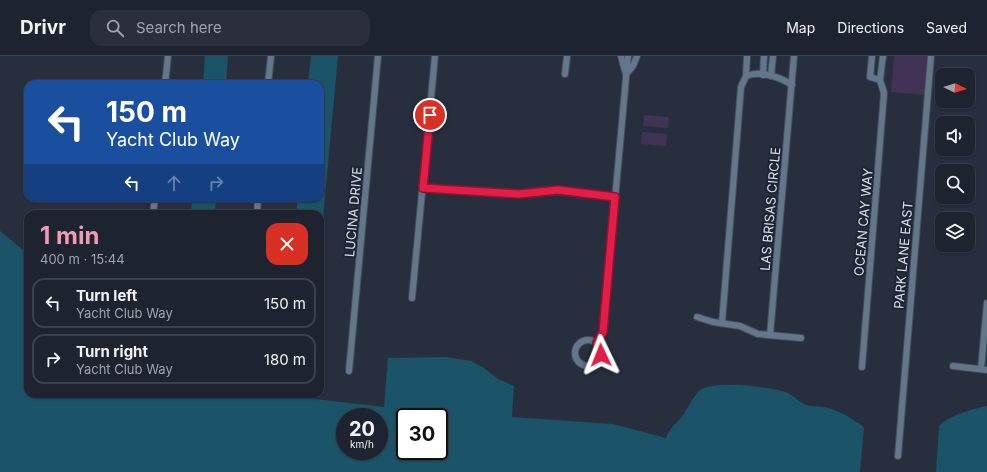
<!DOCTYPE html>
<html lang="en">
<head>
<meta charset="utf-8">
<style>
  :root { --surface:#1d232f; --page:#2a2f3b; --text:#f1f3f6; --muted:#a0a4aa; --line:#3b404b; --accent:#f09ab7 }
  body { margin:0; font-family:Inter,sans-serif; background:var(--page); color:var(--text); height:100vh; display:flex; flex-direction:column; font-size:15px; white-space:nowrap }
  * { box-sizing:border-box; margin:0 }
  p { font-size:13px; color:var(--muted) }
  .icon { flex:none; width:22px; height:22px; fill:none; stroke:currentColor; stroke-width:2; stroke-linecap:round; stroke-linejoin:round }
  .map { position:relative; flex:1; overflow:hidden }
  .sheet { position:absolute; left:24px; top:154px; width:300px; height:188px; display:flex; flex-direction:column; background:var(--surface); border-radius:12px; box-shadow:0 1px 3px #0004,0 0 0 1px var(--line) }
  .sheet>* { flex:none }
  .hud { position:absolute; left:24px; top:24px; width:300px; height:122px; border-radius:12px; box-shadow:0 1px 3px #0004,0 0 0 1px var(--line); background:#1a4fa0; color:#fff; overflow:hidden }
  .needle { width:26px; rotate:95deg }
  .buttons { position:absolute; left:935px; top:12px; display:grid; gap:8px }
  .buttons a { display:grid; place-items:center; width:40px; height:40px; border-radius:8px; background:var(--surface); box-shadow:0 1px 3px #0004,0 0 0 1px var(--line); font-size:20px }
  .speed { position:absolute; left:336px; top:352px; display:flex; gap:8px; font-size:20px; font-weight:700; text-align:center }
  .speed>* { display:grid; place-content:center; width:52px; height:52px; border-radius:50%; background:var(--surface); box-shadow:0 1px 3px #0004,0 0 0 1px var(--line); line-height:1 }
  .speed small { font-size:10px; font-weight:400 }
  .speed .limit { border:2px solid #111; border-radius:6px; background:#fff; color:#111 }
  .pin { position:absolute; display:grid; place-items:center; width:34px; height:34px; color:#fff; margin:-17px; border:2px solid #fff; border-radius:50%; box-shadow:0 1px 4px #0007 }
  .me { position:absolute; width:44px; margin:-22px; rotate:358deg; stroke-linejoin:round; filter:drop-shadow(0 0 3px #0008) }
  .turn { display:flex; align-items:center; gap:14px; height:84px; padding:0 16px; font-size:18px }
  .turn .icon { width:52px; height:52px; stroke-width:2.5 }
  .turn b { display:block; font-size:28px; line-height:34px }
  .lanes { display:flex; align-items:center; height:38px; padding:0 16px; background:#0003; justify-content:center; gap:20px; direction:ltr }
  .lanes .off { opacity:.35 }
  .round { display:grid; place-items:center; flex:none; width:42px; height:42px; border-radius:12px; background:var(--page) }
  .headline { display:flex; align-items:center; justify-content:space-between; height:68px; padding:0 16px }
  h1 { font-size:24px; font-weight:700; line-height:30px; color:var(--accent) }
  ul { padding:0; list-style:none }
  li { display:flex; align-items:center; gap:12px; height:50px; margin:0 8px 6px; padding:0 8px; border:2px solid var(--line); border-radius:12px }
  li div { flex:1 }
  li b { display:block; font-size:15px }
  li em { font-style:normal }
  header { display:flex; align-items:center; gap:24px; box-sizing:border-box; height:56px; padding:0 20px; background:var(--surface); border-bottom:1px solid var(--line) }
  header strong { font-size:19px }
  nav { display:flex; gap:22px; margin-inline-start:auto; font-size:14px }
  .search { width:280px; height:36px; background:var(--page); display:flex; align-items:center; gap:10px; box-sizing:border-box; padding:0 14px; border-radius:12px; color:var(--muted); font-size:15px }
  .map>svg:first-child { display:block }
</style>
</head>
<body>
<header>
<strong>Drivr</strong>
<div class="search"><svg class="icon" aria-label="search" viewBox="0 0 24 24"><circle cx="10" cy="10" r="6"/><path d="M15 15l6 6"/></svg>Search here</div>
<nav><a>Map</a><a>Directions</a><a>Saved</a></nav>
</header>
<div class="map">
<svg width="987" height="416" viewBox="0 0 987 416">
  <rect width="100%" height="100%" fill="#272f3f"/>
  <!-- green -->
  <g fill="#413355">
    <polygon points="894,0 927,0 924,39 891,36"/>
    <polygon points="644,59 669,61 668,72 643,70"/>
    <polygon points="642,76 667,78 666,90 641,88"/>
  </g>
  <!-- water -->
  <g fill="#1b5368" fill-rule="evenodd">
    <polygon points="205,0 228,0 226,28 203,28"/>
    <polygon points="311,0 338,0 320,194 320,158 296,158 298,142 320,142 320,28 308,28"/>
    <polygon points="192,142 216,142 215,158 191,158"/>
    <path d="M0,175l28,23v140h236l15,1 1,-1h27v4l77,9 4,-49 58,-1 25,4 13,7 14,11 16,7 -2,31 101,7 53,14c4,-11 11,-15 18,-24 4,-7 9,-17 15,-23 13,-12 73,-4 89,2 6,3 11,9 18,12 6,2 12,1 18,2 15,3 27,11 40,20l-4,45h-860zM345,361h34v34h-34zM405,361h34v34h-34z"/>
    <path d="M987,350v66h-51l3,-46c10,-11 34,-17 48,-20z"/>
  </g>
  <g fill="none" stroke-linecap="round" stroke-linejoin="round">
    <defs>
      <g id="street">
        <polyline points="621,0 625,15"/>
        <polyline points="872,0 870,21 880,24"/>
        <polyline points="565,18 567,0"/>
        <polyline points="626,18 633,10 637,0"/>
        <polyline points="763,19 764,0"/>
        <path d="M746,20c14,-6 34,1 46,9"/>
        <polyline points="771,20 773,0"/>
        <polyline points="165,28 168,0"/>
        <polyline points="268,28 271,0"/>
        <polyline points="423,132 519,138 558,135 615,141"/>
        <polyline points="153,158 155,142"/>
        <polyline points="257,158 258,142"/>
        <polyline points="412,242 435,0"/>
        <polyline points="697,261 713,266 740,270 758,278 801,282"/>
        <polyline points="722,267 741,31 746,20 747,0"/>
        <polyline points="770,279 794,0"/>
        <circle cx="588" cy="297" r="13"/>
        <polyline points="597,287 603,276 628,0"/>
        <polyline points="953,310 987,314"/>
        <polyline points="862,311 884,37 880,24 883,0"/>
        <polyline points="981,313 987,247"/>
        <polyline points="349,315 378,0"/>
        <polyline points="898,400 931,0"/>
      </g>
    </defs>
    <!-- street casing -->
    <use href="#street" stroke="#444b5b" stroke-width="8"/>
    <!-- street -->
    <use href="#street" stroke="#63778a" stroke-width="6"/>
  </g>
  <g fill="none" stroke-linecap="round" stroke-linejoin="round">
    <defs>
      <polyline id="route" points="430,59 423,132 519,138 558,134 615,141 603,276 597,287 601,295 601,299"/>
    </defs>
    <!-- route casing -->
    <use href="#route" stroke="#92132f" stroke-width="10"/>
    <!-- route -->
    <use href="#route" stroke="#e11d48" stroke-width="7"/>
  </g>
  <g text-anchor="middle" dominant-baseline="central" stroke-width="4" stroke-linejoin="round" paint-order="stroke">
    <!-- street labels -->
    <g font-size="13" fill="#dbe1eb" stroke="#1d2535">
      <text transform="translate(770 153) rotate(-85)">LAS BRISAS CIRCLE</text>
      <text transform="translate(353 156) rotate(-85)">LUCINA DRIVE</text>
      <text transform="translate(863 166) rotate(-85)">OCEAN CAY WAY</text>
      <text transform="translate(903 199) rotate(-85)">PARK LANE EAST</text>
    </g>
  </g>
</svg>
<div class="buttons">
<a><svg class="needle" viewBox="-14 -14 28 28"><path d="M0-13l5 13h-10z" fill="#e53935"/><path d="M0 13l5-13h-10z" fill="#a0a4aa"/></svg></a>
<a><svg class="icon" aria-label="sound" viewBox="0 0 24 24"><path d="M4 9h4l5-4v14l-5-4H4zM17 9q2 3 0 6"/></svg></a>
<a><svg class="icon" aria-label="search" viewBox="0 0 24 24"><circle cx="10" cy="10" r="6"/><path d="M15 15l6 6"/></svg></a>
<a><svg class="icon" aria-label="layers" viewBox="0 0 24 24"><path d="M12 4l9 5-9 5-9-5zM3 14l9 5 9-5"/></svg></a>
</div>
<div class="speed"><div>20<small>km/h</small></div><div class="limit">30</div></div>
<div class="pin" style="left:430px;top:59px;background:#d93025"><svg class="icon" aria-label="arrive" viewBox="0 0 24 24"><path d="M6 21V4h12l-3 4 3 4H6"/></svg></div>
<svg class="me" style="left:601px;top:299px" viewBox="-20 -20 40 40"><path d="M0-17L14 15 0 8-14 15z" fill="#e11d48" stroke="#fff" stroke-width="4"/></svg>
<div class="hud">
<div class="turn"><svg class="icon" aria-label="left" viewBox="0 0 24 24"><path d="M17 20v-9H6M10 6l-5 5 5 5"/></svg><div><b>150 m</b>Yacht Club Way</div></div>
<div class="lanes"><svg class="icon" aria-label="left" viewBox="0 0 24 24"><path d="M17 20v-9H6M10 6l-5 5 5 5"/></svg><svg class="icon off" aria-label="ahead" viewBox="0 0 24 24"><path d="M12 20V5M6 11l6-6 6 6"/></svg><svg class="icon off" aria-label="right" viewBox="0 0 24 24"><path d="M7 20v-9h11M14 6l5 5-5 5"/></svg></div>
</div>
<section class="sheet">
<div class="headline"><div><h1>1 min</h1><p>400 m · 15:44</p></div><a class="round" style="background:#d93025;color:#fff"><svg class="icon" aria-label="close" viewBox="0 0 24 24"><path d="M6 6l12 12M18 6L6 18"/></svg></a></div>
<ul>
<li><svg class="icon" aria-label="left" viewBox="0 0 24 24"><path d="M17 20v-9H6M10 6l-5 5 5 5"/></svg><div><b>Turn left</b><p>Yacht Club Way</p></div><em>150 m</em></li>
<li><svg class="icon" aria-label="right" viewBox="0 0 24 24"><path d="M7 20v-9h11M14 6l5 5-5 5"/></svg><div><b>Turn right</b><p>Yacht Club Way</p></div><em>180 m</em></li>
</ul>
</section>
</div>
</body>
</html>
